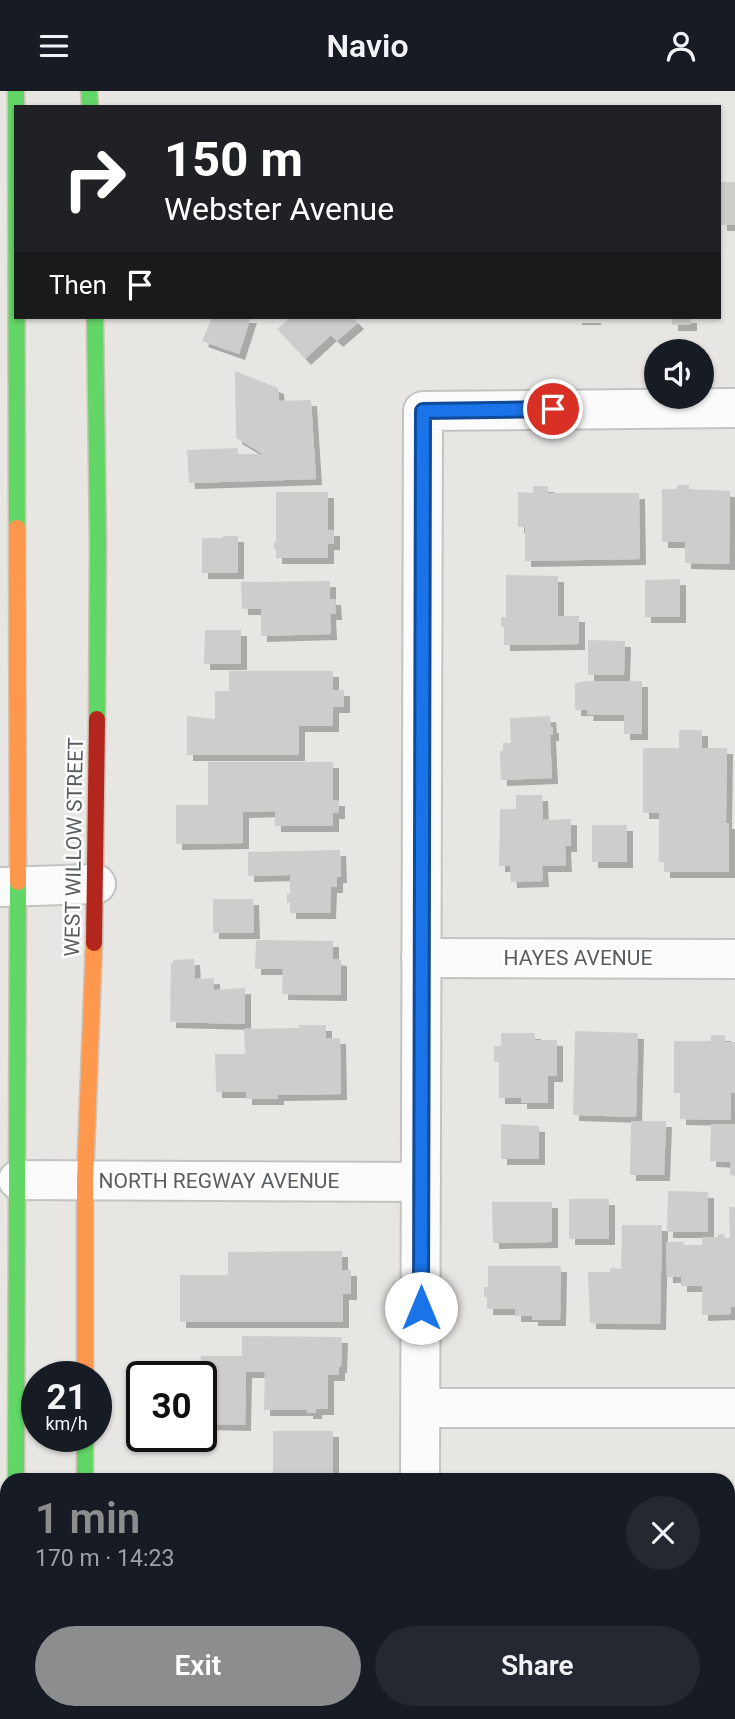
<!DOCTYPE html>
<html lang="en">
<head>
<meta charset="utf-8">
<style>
  :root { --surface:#171b24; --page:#242831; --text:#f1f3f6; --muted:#9ea1a6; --accent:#8b8d8e }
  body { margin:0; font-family:Roboto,sans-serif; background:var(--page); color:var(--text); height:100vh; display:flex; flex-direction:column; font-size:26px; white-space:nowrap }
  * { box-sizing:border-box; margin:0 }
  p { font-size:23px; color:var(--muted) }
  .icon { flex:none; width:38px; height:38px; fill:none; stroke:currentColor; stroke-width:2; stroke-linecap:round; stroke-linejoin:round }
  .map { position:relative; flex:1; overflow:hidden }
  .sheet { position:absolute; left:0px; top:1382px; width:735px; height:247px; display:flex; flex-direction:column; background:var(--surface); border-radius:21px 21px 0 0; box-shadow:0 2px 5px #0004 }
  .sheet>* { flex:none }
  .hud { position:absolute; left:14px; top:14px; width:707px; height:214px; border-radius:0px; box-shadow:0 2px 5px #0004; background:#202124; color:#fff; overflow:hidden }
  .fabs { position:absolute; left:644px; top:248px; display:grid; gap:14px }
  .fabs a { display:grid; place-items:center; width:70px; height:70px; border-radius:50%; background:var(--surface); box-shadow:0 2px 5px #0004; font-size:35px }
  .speed { position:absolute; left:21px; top:1270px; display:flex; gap:14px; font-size:35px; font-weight:700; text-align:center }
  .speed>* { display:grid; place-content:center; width:91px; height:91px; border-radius:50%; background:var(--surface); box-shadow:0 2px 5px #0004; line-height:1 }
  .speed small { font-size:18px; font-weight:400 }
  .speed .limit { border:4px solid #111; border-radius:10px; background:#fff; color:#111 }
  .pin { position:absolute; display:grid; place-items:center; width:60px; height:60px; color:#fff; margin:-30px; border:4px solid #fff; border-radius:50%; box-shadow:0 2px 7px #0007 }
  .me { position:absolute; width:77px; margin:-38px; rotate:0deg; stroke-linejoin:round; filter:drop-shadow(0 0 5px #0008) }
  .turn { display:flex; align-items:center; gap:24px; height:147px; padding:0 35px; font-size:32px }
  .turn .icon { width:91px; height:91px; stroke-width:2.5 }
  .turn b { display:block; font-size:49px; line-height:60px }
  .then { display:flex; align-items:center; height:66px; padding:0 35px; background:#0003; gap:14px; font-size:26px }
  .round { display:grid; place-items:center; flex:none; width:74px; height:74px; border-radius:37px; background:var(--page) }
  .head { display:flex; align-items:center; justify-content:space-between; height:119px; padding:0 35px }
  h1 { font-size:42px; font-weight:600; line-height:52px; color:var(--accent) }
  .button { display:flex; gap:14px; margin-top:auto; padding:14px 35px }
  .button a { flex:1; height:80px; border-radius:42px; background:var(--accent); color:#fff; font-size:28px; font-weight:600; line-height:80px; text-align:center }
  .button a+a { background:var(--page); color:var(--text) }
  header { display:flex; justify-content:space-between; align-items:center; height:91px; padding:0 35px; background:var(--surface); font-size:32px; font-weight:600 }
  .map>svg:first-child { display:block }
</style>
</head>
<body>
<header><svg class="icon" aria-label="menu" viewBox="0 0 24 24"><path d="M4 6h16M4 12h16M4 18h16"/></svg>Navio<svg class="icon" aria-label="person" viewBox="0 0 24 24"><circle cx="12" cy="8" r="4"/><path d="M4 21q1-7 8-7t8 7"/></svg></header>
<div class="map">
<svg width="735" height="1628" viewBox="0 0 735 1628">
  <defs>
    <filter id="shadow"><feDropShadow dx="6" dy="6" stdDeviation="0" flood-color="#0004"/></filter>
  </defs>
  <rect width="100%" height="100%" fill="#e8e6e3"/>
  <!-- building -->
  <g fill="#cfcdcc" filter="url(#shadow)">
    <polygon points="719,91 735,91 735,134 721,134"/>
    <polygon points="212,226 251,226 239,263 202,250"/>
    <polygon points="291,226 352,226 358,232 337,250 331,244 305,268 277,238"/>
    <rect x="576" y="226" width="19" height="2"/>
    <rect x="672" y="226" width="19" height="8"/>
    <polygon points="235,280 278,297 279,310 311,309 316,388 189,392 187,359 238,357 238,363 263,363 236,347"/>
    <polygon points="677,394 689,394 689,398 730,400 729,473 685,472 685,451 662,451 662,398 677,398"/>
    <polygon points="533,395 548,395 548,402 639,402 640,468 525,470 525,436 518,436 518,401 533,402"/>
    <polygon points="276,401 328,401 328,439 334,439 334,453 328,453 328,467 276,467 276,458 274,458 274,451 276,451"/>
    <polygon points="223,445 238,445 238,482 202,482 202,447 223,447"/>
    <polygon points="506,484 558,485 558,525 579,525 579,553 504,554 504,536 501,536 501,526 506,526"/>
    <polygon points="680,488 680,526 645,526 645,489"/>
    <polygon points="330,490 330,508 335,508 336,523 330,523 331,543 261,545 261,518 242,518 241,491"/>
    <polygon points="205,539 241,539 241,573 204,573"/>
    <polygon points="588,549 625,550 624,584 588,584"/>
    <polygon points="229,580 333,580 333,599 344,599 344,616 333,616 333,635 299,635 299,664 187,664 187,625 215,628 215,600 229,600"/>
    <polygon points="588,590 642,590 642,643 624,643 624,624 587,624 588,619 575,619 575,592"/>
    <polygon points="550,625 551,636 553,636 553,644 550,644 552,687 501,689 500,660 503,660 503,652 511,652 510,627"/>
    <polygon points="679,639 702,639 702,657 727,657 726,732 729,732 729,781 664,781 664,771 659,771 659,722 643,722 643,657 679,657"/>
    <polygon points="208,671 333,671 333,709 339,709 339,722 333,722 333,735 275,735 275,720 243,721 243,752 176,753 176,714 208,714"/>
    <polygon points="516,704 542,704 543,729 571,728 571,755 565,755 566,775 542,775 543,790 511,791 510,775 499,775 500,718 516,718"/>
    <rect x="592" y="734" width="35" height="37"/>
    <polygon points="340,759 341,786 337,786 337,796 331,796 330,822 290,822 290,812 287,812 287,803 290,803 290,784 248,785 248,761"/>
    <polygon points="213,808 253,808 254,842 213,842"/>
    <polygon points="256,849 333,850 333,868 341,869 341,904 282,903 283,878 255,878"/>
    <polygon points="194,868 195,888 214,887 214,899 245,897 245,933 170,931 171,873 174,869"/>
    <polygon points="299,934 326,934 326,947 340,947 341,1003 278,1004 278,1008 246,1008 246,1001 216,1001 215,963 245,963 244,938 299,937"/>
    <polygon points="575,940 638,942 636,1026 573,1024"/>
    <polygon points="501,942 535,942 535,949 557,949 557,985 548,985 548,1012 521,1012 521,1007 499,1007 499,971 494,971 494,955 501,955"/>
    <polygon points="711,944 725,944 725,951 735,951 735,1002 731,1002 731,1029 680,1028 680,1002 674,1002 674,950 711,950"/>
    <polygon points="631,1030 666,1030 664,1084 630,1084"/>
    <polygon points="501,1033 539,1035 539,1068 501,1068"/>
    <polygon points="711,1033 735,1033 735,1085 730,1084 730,1071 710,1070"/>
    <polygon points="668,1100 708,1101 708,1141 667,1141"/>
    <rect x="569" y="1108" width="40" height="40"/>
    <polygon points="492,1111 552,1111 552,1151 493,1152"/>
    <polygon points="729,1116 735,1116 735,1216 731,1216 731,1223 702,1224 702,1195 681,1195 681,1186 667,1186 666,1151 684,1151 684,1154 702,1154 702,1146 718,1146 718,1143 724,1143 725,1147 730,1147"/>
    <polygon points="622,1134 662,1134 660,1233 590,1232 588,1181 610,1181 610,1177 621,1178"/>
    <polygon points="342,1160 342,1179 351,1179 351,1203 343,1203 343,1231 180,1231 180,1184 228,1184 228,1161"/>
    <polygon points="488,1175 561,1175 560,1229 532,1229 532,1225 515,1225 515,1218 487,1218 487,1206 484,1206 484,1196 488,1196"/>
    <polygon points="242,1245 342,1246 341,1276 339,1276 339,1284 328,1284 328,1318 316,1318 316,1322 307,1322 307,1319 264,1319 265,1281 246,1281 245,1334 201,1333 201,1286 187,1286 187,1279 201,1279 201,1265 242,1265"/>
    <polygon points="273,1340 333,1340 333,1390 269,1390 269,1386 273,1386"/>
    <rect x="220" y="1387" width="23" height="3"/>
    <polygon points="728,1399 735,1399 735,1486 732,1486 732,1466 728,1466"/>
    <polygon points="735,1595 735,1628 670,1627 670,1622 728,1622 728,1596"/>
    <rect x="250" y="1622" width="93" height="6"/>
    <rect x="496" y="1622" width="41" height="6"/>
    <polygon points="569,1622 662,1624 662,1628 569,1628"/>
  </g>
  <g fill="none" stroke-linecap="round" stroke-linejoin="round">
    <defs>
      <g id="street">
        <polyline points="0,796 96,793"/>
        <polyline points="421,867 735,868"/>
        <polyline points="18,1089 421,1091"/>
        <polyline points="421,1317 735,1317"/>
        <polyline points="420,1390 423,320 735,317"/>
        <polyline points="419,1628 419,1622"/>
      </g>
      <g id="fast">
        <polyline points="16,0 17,437"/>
        <polyline points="89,0 90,16"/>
        <polyline points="95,226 98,451 97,628"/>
        <polyline points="85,1346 85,1390"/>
        <polyline points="16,1390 18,791"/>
        <polyline points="85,1622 85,1628"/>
      </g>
      <g id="slow">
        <polyline points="17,437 18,791"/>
        <polyline points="85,1286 85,1089 94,852"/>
        <polyline points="17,1622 17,1628"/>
      </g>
      <polyline id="jam" points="94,852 97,628"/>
    </defs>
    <!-- street casing -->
    <use href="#street" stroke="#c2c3c3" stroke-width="42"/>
    <!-- fast casing -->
    <use href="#fast" stroke="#cec3b3" stroke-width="19"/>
    <!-- slow casing -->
    <use href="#slow" stroke="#cec3b3" stroke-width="19"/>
    <!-- jam casing -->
    <use href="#jam" stroke="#cec3b3" stroke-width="19"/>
    <!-- street -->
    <use href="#street" stroke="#fcfbfb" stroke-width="38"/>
    <!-- fast -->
    <use href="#fast" stroke="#63d668" stroke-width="16"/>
    <!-- slow -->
    <use href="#slow" stroke="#ff974d" stroke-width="16"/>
    <!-- jam -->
    <use href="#jam" stroke="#b3261e" stroke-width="16"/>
  </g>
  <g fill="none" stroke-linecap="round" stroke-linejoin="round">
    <defs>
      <polyline id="route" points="421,1217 423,320 553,318"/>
    </defs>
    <!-- route casing -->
    <use href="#route" stroke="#114b97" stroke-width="18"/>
    <!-- route -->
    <use href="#route" stroke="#1a73e8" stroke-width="12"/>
  </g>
  <g text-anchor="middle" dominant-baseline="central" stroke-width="5" stroke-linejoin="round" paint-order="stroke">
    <!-- street labels -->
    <g font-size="21" fill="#595d60" stroke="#fff">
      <text transform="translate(74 756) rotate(-89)">WEST WILLOW STREET</text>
      <text x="578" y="867">HAYES AVENUE</text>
      <text x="219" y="1090">NORTH REGWAY AVENUE</text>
    </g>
  </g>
</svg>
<div class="fabs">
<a><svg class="icon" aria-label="sound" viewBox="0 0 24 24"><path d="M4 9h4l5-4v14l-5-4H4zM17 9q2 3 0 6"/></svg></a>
</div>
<div class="speed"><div>21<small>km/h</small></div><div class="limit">30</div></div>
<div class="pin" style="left:553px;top:318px;background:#d93025"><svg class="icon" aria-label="arrive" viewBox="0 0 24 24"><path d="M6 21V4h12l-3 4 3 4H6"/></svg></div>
<svg class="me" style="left:421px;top:1217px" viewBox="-20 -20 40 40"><circle r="19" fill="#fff"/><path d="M0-13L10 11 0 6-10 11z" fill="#1a73e8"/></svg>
<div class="hud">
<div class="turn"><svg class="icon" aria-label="right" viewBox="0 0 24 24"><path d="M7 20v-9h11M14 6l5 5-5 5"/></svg><div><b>150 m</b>Webster Avenue</div></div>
<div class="then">Then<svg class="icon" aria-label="arrive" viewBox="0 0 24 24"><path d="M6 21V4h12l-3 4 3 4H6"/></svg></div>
</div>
<section class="sheet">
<div class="head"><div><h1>1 min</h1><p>170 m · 14:23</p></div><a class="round"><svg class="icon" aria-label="close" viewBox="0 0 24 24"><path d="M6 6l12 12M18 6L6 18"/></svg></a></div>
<div class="button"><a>Exit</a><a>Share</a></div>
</section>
</div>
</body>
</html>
